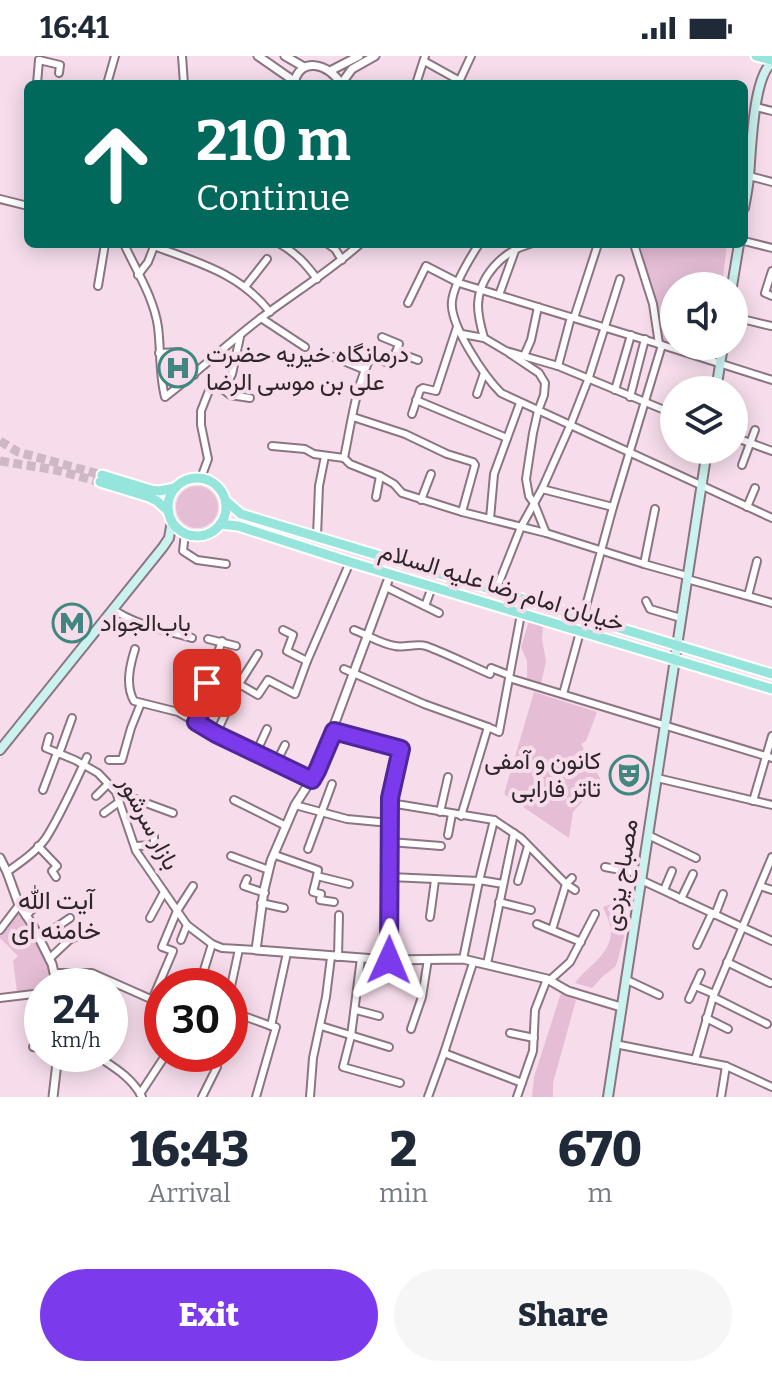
<!DOCTYPE html>
<html lang="en">
<head>
<meta charset="utf-8">
<style>
  :root { --surface:#fff; --page:#f6f6f7; --text:#1f2937; --muted:#747a83; --accent:#7c3aed }
  body { margin:0; font-family:Bitter,Vazirmatn,serif; background:var(--page); color:var(--text); height:100vh; display:flex; flex-direction:column; font-size:30px; white-space:nowrap }
  * { box-sizing:border-box; margin:0 }
  p { font-size:26px; color:var(--muted) }
  .icon { flex:none; width:44px; height:44px; fill:none; stroke:currentColor; stroke-width:2; stroke-linecap:round; stroke-linejoin:round }
  .map { position:relative; height:1041px; overflow:hidden }
  .panel { display:flex; flex-direction:column; background:var(--surface); flex:1 }
  .panel>* { flex:none }
  .banner { position:absolute; left:24px; top:24px; width:724px; height:168px; border-radius:12px; box-shadow:0 4px 20px #0003; background:#00695c; color:#fff; overflow:hidden }
  .controls { position:absolute; left:660px; top:216px; display:grid; gap:16px }
  .controls a { display:grid; place-items:center; width:88px; height:88px; border-radius:50%; background:var(--surface); box-shadow:0 4px 20px #0003; font-size:40px }
  .speed { position:absolute; left:24px; top:912px; display:flex; gap:16px; font-size:40px; font-weight:700; text-align:center }
  .speed>* { display:grid; place-content:center; width:104px; height:104px; border-radius:50%; background:var(--surface); box-shadow:0 4px 20px #0003; line-height:1 }
  .speed small { font-size:20px; font-weight:400 }
  .speed .limit { border:12px solid #d22; background:#fff; color:#111 }
  .pin { position:absolute; display:grid; place-items:center; width:68px; height:68px; color:#fff; margin:-34px; border-radius:16px; box-shadow:0 4px 12px #0006 }
  .me { position:absolute; width:88px; margin:-44px; rotate:1deg; stroke-linejoin:round; filter:drop-shadow(0 0 6px #0008) }
  .turn { display:flex; align-items:center; gap:28px; height:168px; padding:0 40px; font-size:36px }
  .turn .icon { width:104px; height:104px; stroke-width:2.5 }
  .turn b { display:block; font-size:56px; line-height:68px }
  .eta { display:flex; justify-content:space-evenly; align-items:center; height:136px; text-align:center }
  .eta b { font-size:48px; font-weight:800; line-height:56px }
  .button { display:flex; gap:16px; margin-top:auto; padding:16px 40px }
  .button a { flex:1; height:92px; border-radius:48px; background:var(--accent); color:#fff; font-size:32px; font-weight:800; line-height:92px; text-align:center }
  .button a+a { background:var(--page); color:var(--text) }
  .status { display:flex; justify-content:space-between; align-items:center; height:56px; padding:0 40px; background:var(--surface); direction:ltr }
  .status svg { height:22px; fill:currentColor }
  .map>svg:first-child { display:block }
</style>
</head>
<body>
<div class="status"><b>16:41</b><svg viewBox="0 0 49 12"><path d="M0 12V9h3v3zM5 12V6h3v6zM10 12V3h3v9zM15 12V0h3v12zM26 1h20v11H26zM47 4h2v5h-2z"/></svg></div>
<div class="map">
<svg width="772" height="1041" viewBox="0 0 772 1041">
  <rect width="100%" height="100%" fill="#f7ddec"/>
  <!-- green -->
  <g fill="#e5bed5">
    <polygon points="640,188 727,188 722,230 674,230 674,289 661,285 655,247"/>
    <circle cx="197" cy="451" r="21"/>
    <polygon points="529,565 543,570 542,583 546,605 541,628 527,624 527,605 521,591"/>
    <polygon points="534,636 597,656 586,685 581,688 601,724 573,756 569,782 504,738"/>
    <path d="M616,846l9,19 -1,16 -8,29 -14,11 -10,11 -17,-5c12,-17 35,-27 36,-51 0,-8 -5,-17 -8,-25z"/>
    <path d="M18,853c17,24 30,49 36,77h-12v4l-25,2 -4,-31 5,-5 -18,-18v-4z"/>
    <polygon points="561,937 576,944 553,1027 553,1041 532,1041 534,1021"/>
  </g>
  <g fill="none" stroke-linecap="round" stroke-linejoin="round">
    <!-- primary-tunnel -->
    <g stroke="#cfb8c5" stroke-width="9" stroke-dasharray="9 4.5" stroke-linecap="butt">
      <polyline points="0,385 18,396 102,419"/>
      <polyline points="0,405 56,414 100,426"/>
    </g>
    <defs>
      <g id="minor">
        <polyline points="182,0 184,28"/>
        <polyline points="39,4 60,9 59,17"/>
        <polyline points="424,5 460,25"/>
        <polyline points="37,28 39,4"/>
        <polyline points="107,28 115,0"/>
        <polyline points="416,28 425,0"/>
        <polyline points="458,28 471,0"/>
        <polyline points="756,51 772,55"/>
        <polyline points="749,120 772,126"/>
        <polyline points="0,143 28,150"/>
        <polyline points="744,185 772,192"/>
        <path d="M124,188c12,26 30,54 34,83 3,23 1,47 7,70 33,-25 63,-54 96,-79 33,-25 68,-46 99,-74"/>
        <path d="M280,188c16,9 26,20 37,35"/>
        <polyline points="328,188 335,193 342,204"/>
        <path d="M479,188c-9,14 -25,40 -27,57 -3,23 32,75 49,92l271,125"/>
        <polyline points="634,188 653,248 659,288"/>
        <path d="M154,190c45,17 85,27 116,66"/>
        <polyline points="772,215 765,237 772,240"/>
        <polyline points="138,219 148,206 155,188"/>
        <polyline points="98,230 105,188"/>
        <polyline points="245,231 267,203"/>
        <polyline points="499,239 516,192"/>
        <polyline points="408,247 426,210 459,227 662,289 772,324"/>
        <polyline points="734,261 771,270"/>
        <polyline points="261,262 305,291"/>
        <polyline points="574,262 598,188"/>
        <polyline points="462,278 484,282 506,295 558,310 674,358"/>
        <polyline points="240,281 232,318 224,334 230,339 250,342"/>
        <polyline points="382,281 399,288 396,296"/>
        <path d="M484,282c-3,-11 -6,-21 -6,-33 1,-29 25,-54 52,-61"/>
        <polyline points="159,297 180,296 194,319"/>
        <polyline points="509,297 539,317 545,327 544,339 538,355 533,377 526,423 529,440 534,447 546,477"/>
        <polyline points="524,300 531,284 538,251"/>
        <polyline points="334,301 365,314"/>
        <polyline points="558,310 571,261"/>
        <polyline points="615,334 631,279"/>
        <polyline points="477,338 484,317"/>
        <polyline points="630,341 645,283"/>
        <polyline points="416,344 507,382"/>
        <polyline points="412,358 420,334 423,332 436,335 457,271"/>
        <polyline points="353,361 405,378 447,398 473,406 475,409 462,456"/>
        <polyline points="734,381 772,395"/>
        <polyline points="272,390 305,393 314,398 344,402"/>
        <polyline points="344,402 350,408 380,420 394,428 402,437 462,456 546,477 644,508 687,520"/>
        <path d="M344,402c7,-33 11,-71 27,-101l18,6 7,-11 22,8"/>
        <polyline points="742,409 755,374"/>
        <polyline points="201,422 208,403 201,369 201,355 210,332 216,331 224,334"/>
        <polyline points="542,433 613,451"/>
        <polyline points="376,441 380,420"/>
        <polyline points="421,444 431,418"/>
        <polyline points="747,451 755,432"/>
        <polyline points="490,463 494,418 520,347"/>
        <polyline points="185,477 183,495 197,504 226,508"/>
        <polyline points="317,480 319,430 325,400"/>
        <polyline points="644,508 655,453"/>
        <polyline points="687,523 772,547"/>
        <polyline points="386,531 439,557"/>
        <polyline points="496,534 521,471 542,433 570,370 588,324 620,223"/>
        <polyline points="748,540 757,505"/>
        <polyline points="646,545 650,553 681,562"/>
        <polyline points="425,550 432,531"/>
        <path d="M113,553c19,15 55,22 79,29"/>
        <polyline points="583,561 613,451 662,289"/>
        <polyline points="283,574 293,579 287,595 307,605"/>
        <path d="M354,574c14,5 27,14 41,16 10,2 22,-3 31,0 22,8 43,19 64,28l1,-6 18,7"/>
        <polyline points="208,583 236,590"/>
        <path d="M135,593c-5,16 -10,36 -1,52l44,11 38,22 96,46"/>
        <polyline points="344,613 424,648 488,671 499,676 521,558"/>
        <polyline points="509,622 772,702"/>
        <polyline points="239,628 258,639 268,624 295,638 307,605 350,506"/>
        <polyline points="563,638 580,576"/>
        <polyline points="196,666 203,650 200,647 222,585"/>
        <polyline points="334,675 401,693 390,742 389,904"/>
        <polyline points="216,678 239,628 258,598"/>
        <polyline points="49,681 46,692 75,704 98,717 116,736 136,795 187,869 212,888 222,892 256,894"/>
        <polyline points="256,697 267,673"/>
        <polyline points="59,698 72,662"/>
        <polyline points="109,704 122,704 131,672 141,647"/>
        <polyline points="276,707 285,689"/>
        <polyline points="657,722 772,749"/>
        <polyline points="43,734 57,697"/>
        <polyline points="116,736 173,757"/>
        <polyline points="96,740 108,728"/>
        <polyline points="234,744 286,770"/>
        <polyline points="753,745 772,680"/>
        <polyline points="390,747 494,764 521,782 566,828 575,834"/>
        <polyline points="295,749 347,763 390,767"/>
        <polyline points="440,756 448,721"/>
        <polyline points="104,757 119,746"/>
        <polyline points="461,760 488,671"/>
        <polyline points="448,779 452,758"/>
        <polyline points="648,779 696,802"/>
        <polyline points="390,786 441,790"/>
        <polyline points="38,790 57,810 52,815 56,821"/>
        <polyline points="135,790 154,789 154,780"/>
        <polyline points="308,793 332,728"/>
        <polyline points="275,799 318,814 317,820 349,828"/>
        <polyline points="231,800 269,814"/>
        <polyline points="605,811 642,818"/>
        <path d="M7,816c14,-10 29,-20 39,-34 15,-24 29,-55 41,-81"/>
        <polyline points="317,820 313,836 321,838 320,844 334,846"/>
        <polyline points="390,821 479,825"/>
        <polyline points="247,823 244,830 265,837"/>
        <polyline points="479,824 503,828"/>
        <polyline points="641,824 772,885"/>
        <polyline points="518,825 528,790"/>
        <polyline points="760,830 772,834"/>
        <polyline points="664,834 672,815"/>
        <polyline points="681,843 693,818"/>
        <polyline points="499,846 531,854"/>
        <polyline points="261,847 284,852"/>
        <polyline points="715,859 723,838"/>
        <polyline points="26,860 44,841"/>
        <polyline points="430,861 435,824"/>
        <polyline points="150,862 164,836"/>
        <polyline points="537,868 581,886"/>
        <polyline points="0,874 19,849"/>
        <polyline points="552,874 566,828 572,822"/>
        <polyline points="39,883 70,862"/>
        <polyline points="181,884 187,869"/>
        <polyline points="697,889 712,857"/>
        <polyline points="338,901 339,859"/>
        <polyline points="361,902 351,980 343,1011 400,1027"/>
        <polyline points="49,903 69,884 85,876"/>
        <polyline points="463,903 479,825 494,764"/>
        <polyline points="727,906 770,927"/>
        <polyline points="487,908 514,777"/>
        <polyline points="204,914 212,888"/>
        <polyline points="54,917 92,917 162,948"/>
        <polyline points="625,923 659,939"/>
        <polyline points="550,924 570,906 595,858"/>
        <polyline points="695,930 714,938"/>
        <polyline points="230,935 239,893"/>
        <polyline points="713,941 767,968"/>
        <polyline points="0,942 42,937"/>
        <polyline points="689,943 701,917"/>
        <polyline points="152,944 173,895 162,891 177,855 193,830"/>
        <polyline points="356,954 379,960"/>
        <polyline points="230,955 271,970"/>
        <polyline points="706,962 728,973"/>
        <polyline points="271,970 287,897"/>
        <polyline points="321,970 389,991"/>
        <polyline points="411,973 422,941 428,903"/>
        <polyline points="510,977 534,982"/>
        <polyline points="615,988 726,1010 772,1031"/>
        <polyline points="33,991 42,993"/>
        <polyline points="444,997 522,1027"/>
        <path d="M94,998c19,13 37,22 48,43"/>
        <polyline points="695,1004 713,941 772,801"/>
        <polyline points="140,1038 163,1003"/>
        <polyline points="202,1041 217,1011 203,1004"/>
        <polyline points="256,1041 276,971 271,970"/>
        <polyline points="310,1041 313,1002 326,941 331,901"/>
        <polyline points="428,1041 444,997 473,907"/>
        <polyline points="517,1041 533,995 535,954 547,923"/>
        <polyline points="721,1041 726,1010"/>
      </g>
      <g id="tertiary">
        <polyline points="258,0 294,25"/>
        <polyline points="285,0 304,11"/>
        <polyline points="330,15 359,0"/>
        <path d="M294,28c5,-28 35,-21 47,0"/>
        <polyline points="341,28 352,13 375,0"/>
        <polyline points="390,519 317,715 295,749 271,805 264,834 256,894 389,904 463,903 547,923 568,935 621,951"/>
        <polyline points="0,802 7,816 19,849 32,868 52,908 57,930"/>
        <polyline points="53,1041 58,998"/>
      </g>
      <g id="secondary">
        <path d="M744,152c2,-10 4,-20 5,-31 2,-24 4,-101 23,-114"/>
        <polyline points="732,230 739,188"/>
        <polyline points="716,334 723,290"/>
        <polyline points="0,694 163,491 169,482 172,465"/>
        <polyline points="608,1041 707,394"/>
      </g>
      <g id="primary">
        <polyline points="756,0 772,4"/>
        <polyline points="102,419 151,434 159,435 175,432"/>
        <circle cx="197" cy="451" r="29"/>
        <polyline points="100,426 149,441 157,445 169,456"/>
        <polyline points="226,445 241,458 772,618"/>
        <polyline points="220,468 238,470 350,506 772,633"/>
      </g>
    </defs>
    <!-- minor casing -->
    <use href="#minor" stroke="#8c7583" stroke-width="10"/>
    <!-- tertiary casing -->
    <use href="#tertiary" stroke="#8c7583" stroke-width="11"/>
    <!-- secondary casing -->
    <use href="#secondary" stroke="#8c7583" stroke-width="12"/>
    <!-- primary casing -->
    <use href="#primary" stroke="#fff" stroke-width="13"/>
    <!-- minor -->
    <use href="#minor" stroke="#fff" stroke-width="6"/>
    <!-- tertiary -->
    <use href="#tertiary" stroke="#fff" stroke-width="7"/>
    <!-- secondary -->
    <use href="#secondary" stroke="#caf2ee" stroke-width="8"/>
    <!-- primary -->
    <use href="#primary" stroke="#95e5dc" stroke-width="9"/>
  </g>
  <g fill="none" stroke-linecap="round" stroke-linejoin="round">
    <defs>
      <polyline id="route" points="207,627 200,647 204,650 196,666 216,678 312,724 317,715 334,675 401,693 390,742 389,904"/>
    </defs>
    <!-- route casing -->
    <use href="#route" stroke="#51269a" stroke-width="20"/>
    <!-- route -->
    <use href="#route" stroke="#7c3aed" stroke-width="14"/>
  </g>
  <!-- icons -->
  <defs>
    <symbol id="hospital-ring" viewBox="-11 -11 22 22"><circle r="9.5" fill="#f7ddec" stroke="#41877f" stroke-width="1.5"/><path d="M-5-5h3v3.5h4V-5h3V5h-3V1.5h-4V5h-3Z" fill="#41877f"/></symbol>
    <symbol id="metro-ring" viewBox="-11 -11 22 22"><circle r="9.5" fill="#f7ddec" stroke="#41877f" stroke-width="1.5"/><path d="M-5.5 5V-5H-3L0 0L3-5H5.5V5H3V-.5L0 4L-3-.5V5Z" fill="#41877f"/></symbol>
    <symbol id="theatre-ring" viewBox="-11 -11 22 22"><circle r="9.5" fill="#f7ddec" stroke="#41877f" stroke-width="1.5"/><path d="M-5-5.5Q0-4 5-5.5V0Q5 5 0 6Q-5 5-5 0ZM-3.3-2.5H-1v1.5H-3.3ZM1-2.5H3.3v1.5H1ZM-2.8 1Q0 5.5 2.8 1Z" fill="#41877f"/></symbol>
  </defs>
  <g fill-rule="evenodd">
    <use href="#hospital-ring" x="156" y="290" width="44" height="44"/>
    <use href="#metro-ring" x="50" y="545" width="44" height="44"/>
    <use href="#theatre-ring" x="607" y="697" width="44" height="44"/>
  </g>
  <g text-anchor="middle" dominant-baseline="central" stroke-width="8" stroke-linejoin="round" paint-order="stroke">
    <!-- poi labels -->
    <g font-size="24" fill="#2f262b" stroke="#f7ddec" text-anchor="start">
      <text x="206" y="298">درمانگاه خیریه حضرت<tspan x="206" dy="28">علی بن موسی الرضا</tspan></text>
      <text x="100" y="567">باب‌الجواد</text>
      <text x="601" y="705" text-anchor="end">کانون و آمفی<tspan x="601" dy="28">تاتر فارابی</tspan></text>
    </g>
    <!-- street labels -->
    <g font-size="24" fill="#2f262b" stroke="#f7ddec">
      <text transform="translate(502 531) rotate(17)">خیابان امام رضا علیه السلام</text>
      <text transform="translate(149 767) rotate(62)">بازار سرشور</text>
      <text transform="translate(621 819) rotate(-81)">مصباح یزدی</text>
    </g>
    <!-- neighbourhood labels -->
    <g font-size="26" fill="#2f262b" stroke="#f7ddec">
      <text x="56" y="844">آیت الله<tspan x="56" dy="30">خامنه ای</tspan></text>
    </g>
  </g>
</svg>
<div class="controls">
<a><svg class="icon" aria-label="sound" viewBox="0 0 24 24"><path d="M4 9h4l5-4v14l-5-4H4zM17 9q2 3 0 6"/></svg></a>
<a><svg class="icon" aria-label="layers" viewBox="0 0 24 24"><path d="M12 4l9 5-9 5-9-5zM3 14l9 5 9-5"/></svg></a>
</div>
<div class="speed"><div>24<small>km/h</small></div><div class="limit">30</div></div>
<div class="pin" style="left:207px;top:627px;background:#d93025"><svg class="icon" aria-label="arrive" viewBox="0 0 24 24"><path d="M6 21V4h12l-3 4 3 4H6"/></svg></div>
<svg class="me" style="left:389px;top:904px" viewBox="-20 -20 40 40"><path d="M0-17L14 15 0 8-14 15z" fill="#7c3aed" stroke="#fff" stroke-width="4"/></svg>
<div class="banner">
<div class="turn"><svg class="icon" aria-label="ahead" viewBox="0 0 24 24"><path d="M12 20V5M6 11l6-6 6 6"/></svg><div><b>210 m</b>Continue</div></div>
</div>
</div>
<section class="panel">
<div class="eta">
<div><b>16:43</b><p>Arrival</p></div>
<div><b>2</b><p>min</p></div>
<div><b>670</b><p>m</p></div>
</div>
<div class="button"><a>Exit</a><a>Share</a></div>
</section>
</body>
</html>
